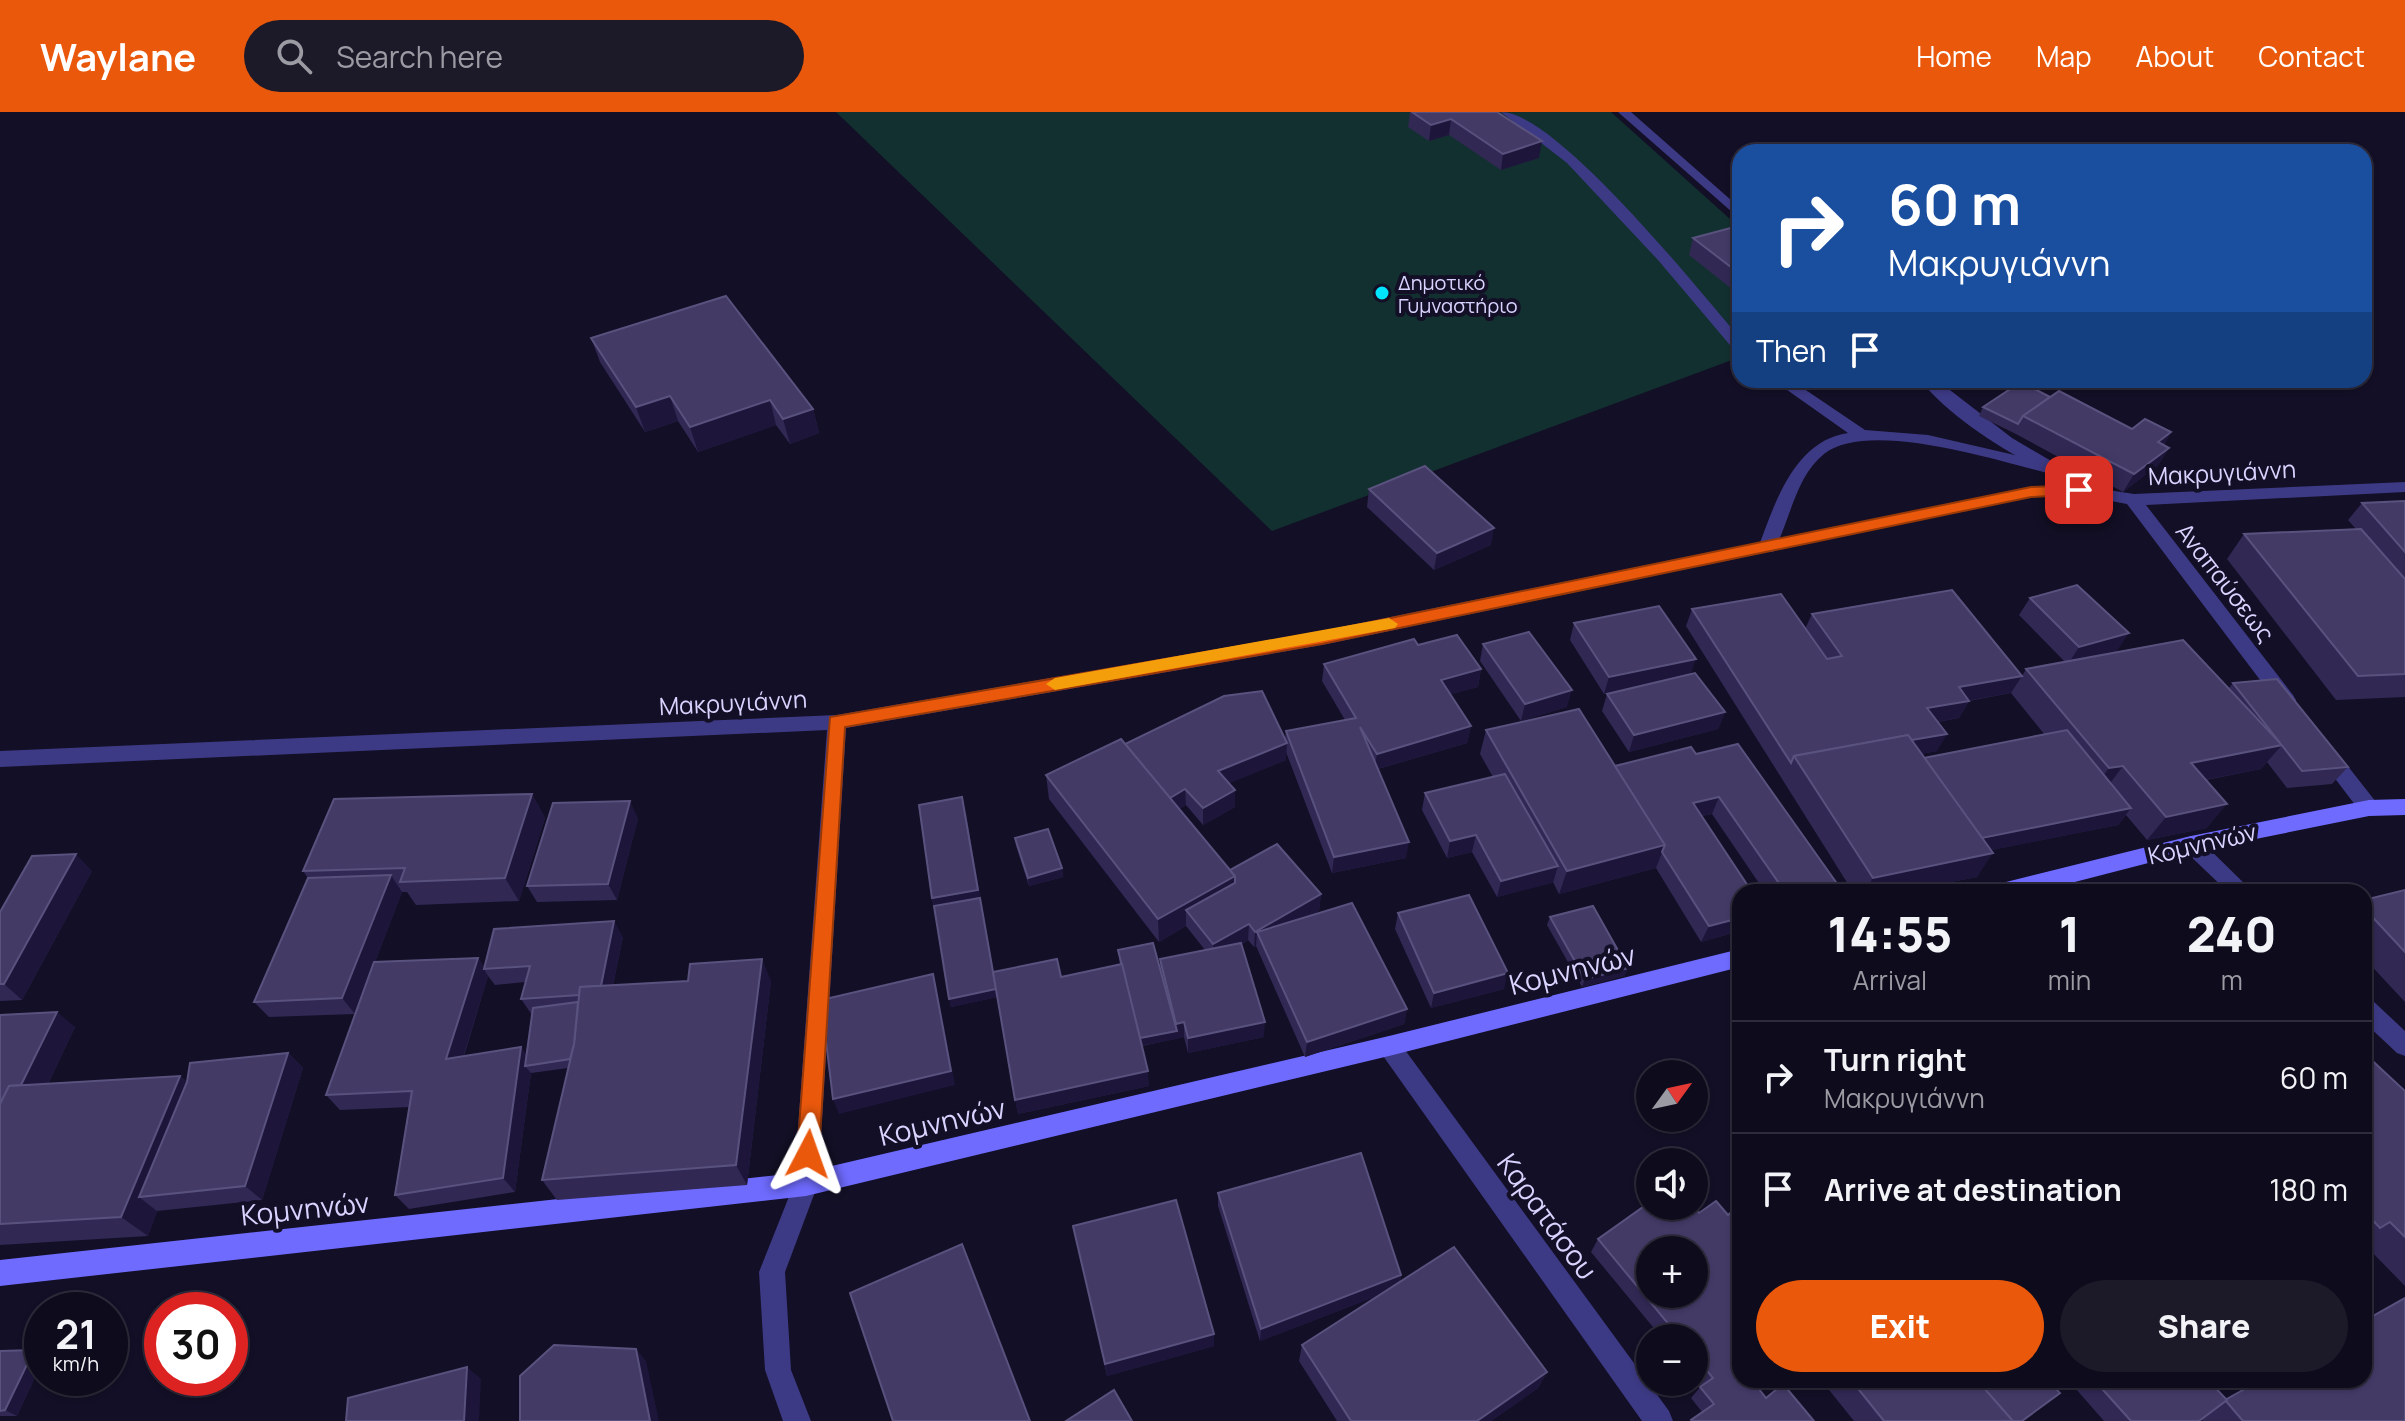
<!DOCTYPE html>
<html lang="en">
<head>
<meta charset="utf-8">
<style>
  :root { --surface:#0e0b1c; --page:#1c1929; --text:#f1f3f6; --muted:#9b9ba3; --line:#2e2b3b; --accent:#ea580c }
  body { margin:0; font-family:Manrope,sans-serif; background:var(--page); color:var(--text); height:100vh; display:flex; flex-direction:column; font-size:30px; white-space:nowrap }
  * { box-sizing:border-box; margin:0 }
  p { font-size:26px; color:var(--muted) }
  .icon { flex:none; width:44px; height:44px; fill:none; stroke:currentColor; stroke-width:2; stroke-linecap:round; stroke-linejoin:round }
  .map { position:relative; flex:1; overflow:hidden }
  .drawer { position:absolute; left:1732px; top:772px; width:640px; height:504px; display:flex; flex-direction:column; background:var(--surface); border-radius:24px; box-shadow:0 2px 6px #0004,0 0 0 2px var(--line) }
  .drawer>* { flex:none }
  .guide { position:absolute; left:1732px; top:32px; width:640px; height:244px; border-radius:24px; box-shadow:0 2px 6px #0004,0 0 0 2px var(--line); background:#1a4fa0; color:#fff; overflow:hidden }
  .needle { width:52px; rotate:57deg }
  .controls { position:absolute; left:1636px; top:948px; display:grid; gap:16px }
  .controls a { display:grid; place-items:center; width:72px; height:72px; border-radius:50%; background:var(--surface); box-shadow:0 2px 6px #0004,0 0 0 2px var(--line); font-size:40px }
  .speed { position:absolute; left:24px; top:1180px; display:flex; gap:16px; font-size:40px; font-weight:700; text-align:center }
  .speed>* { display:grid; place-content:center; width:104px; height:104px; border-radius:50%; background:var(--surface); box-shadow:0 2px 6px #0004,0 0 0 2px var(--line); line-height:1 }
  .speed small { font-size:20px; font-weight:400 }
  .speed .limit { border:12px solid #d22; background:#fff; color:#111 }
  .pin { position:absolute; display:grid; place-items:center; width:68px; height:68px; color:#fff; margin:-34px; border-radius:16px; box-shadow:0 4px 12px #0006 }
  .me { position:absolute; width:88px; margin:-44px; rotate:4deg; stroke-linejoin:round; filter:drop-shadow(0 0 6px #0008) }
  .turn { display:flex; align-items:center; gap:28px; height:168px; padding:0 24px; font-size:36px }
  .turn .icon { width:104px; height:104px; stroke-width:2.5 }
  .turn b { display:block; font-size:56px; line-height:68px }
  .then { display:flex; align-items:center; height:76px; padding:0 24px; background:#0003; gap:16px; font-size:30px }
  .eta { display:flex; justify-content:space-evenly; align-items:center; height:136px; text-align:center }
  .eta b { font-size:48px; font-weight:800; line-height:56px }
  .primary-button { display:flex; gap:16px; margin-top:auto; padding:16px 24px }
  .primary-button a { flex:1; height:92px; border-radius:48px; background:var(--accent); color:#fff; font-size:32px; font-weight:800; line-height:92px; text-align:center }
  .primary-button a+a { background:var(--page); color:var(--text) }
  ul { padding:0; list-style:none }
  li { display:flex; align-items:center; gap:24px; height:112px; padding:0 24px; border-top:2px solid var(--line) }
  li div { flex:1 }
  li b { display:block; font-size:30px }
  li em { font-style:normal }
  header { display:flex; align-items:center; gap:48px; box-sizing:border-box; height:112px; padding:0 40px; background:var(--accent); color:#fff }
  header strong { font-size:38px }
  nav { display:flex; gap:44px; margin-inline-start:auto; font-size:28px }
  .search { width:560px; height:72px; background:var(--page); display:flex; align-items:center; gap:20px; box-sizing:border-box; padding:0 28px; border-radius:44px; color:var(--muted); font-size:30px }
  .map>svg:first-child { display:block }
</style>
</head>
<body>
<header>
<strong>Waylane</strong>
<div class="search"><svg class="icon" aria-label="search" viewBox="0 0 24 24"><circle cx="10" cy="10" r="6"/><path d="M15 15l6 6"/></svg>Search here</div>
<nav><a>Home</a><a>Map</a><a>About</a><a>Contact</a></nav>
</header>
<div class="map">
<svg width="2405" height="1309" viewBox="0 0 2405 1309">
  <rect width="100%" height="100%" fill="#130f26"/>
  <!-- green -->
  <polygon fill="#12302f" points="836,0 1611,0 1740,116 1740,245 1272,419"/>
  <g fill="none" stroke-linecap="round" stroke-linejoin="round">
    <!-- lane -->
    <g fill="#3d3a85" fill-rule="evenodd">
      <path d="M1501,0c56,0 199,180 239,226v15l-5,-2 -77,-91 -91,-97z"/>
      <path d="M1773,268h18l74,50 63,5 125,29 2,4 -8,5c-51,-13 -180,-54 -223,-19 -29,23 -34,68 -51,98h-12l-3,-4c17,-45 36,-107 90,-115z"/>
    </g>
    <!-- street -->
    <g fill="#3d3a85" fill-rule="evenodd">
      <polygon points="1618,0 1631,0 1740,96 1740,107"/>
      <path d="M1920,268h17l75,58 41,24 48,20 1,7 32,5 271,-12v10l-259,13 147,190 3,5 -3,5h-14l-152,-201 -48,-9 -48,2 -709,148 -476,83 -28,456 -33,88 6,98 20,51h-28l-18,-51 -6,-98 35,-88 33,-454 -827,37v-16l837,-36 485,-84 709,-144 45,-2c-53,-22 -119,-60 -156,-105z"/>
      <polygon points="2325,631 2332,634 2376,690 2379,696 2376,702 2362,702 2318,644 2315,639 2318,634"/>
      <polygon points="2191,724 2198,726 2253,780 2228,780 2184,738 2181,732 2184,726"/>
      <polygon points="2364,885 2372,888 2405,919 2405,944 2397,941 2364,910"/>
      <polygon points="1389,924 1397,927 1669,1299 1673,1309 1642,1309 1381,941 1377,934 1381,927"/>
    </g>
    <!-- secondary -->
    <g fill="#6f6bff" fill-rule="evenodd">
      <polygon points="2405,687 2405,703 2369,704 2191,740 2036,780 1991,780 1994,774 2002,771 2191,724 2369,688"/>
      <polygon points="1740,837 1740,855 1389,944 806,1084 0,1174 0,1148 806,1060 1389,924"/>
    </g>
  </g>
  <!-- wall -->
  <g fill="#312854" fill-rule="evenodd">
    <polygon points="1410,0 1497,0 1539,46 1501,58 1449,23 1429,29 1408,15"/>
    <polygon points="1740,115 1740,181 1738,182 1689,143 1693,126"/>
    <polygon points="591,226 813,297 819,321 790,332 776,313 698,340 678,309 645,320 600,250"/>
    <polygon points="1978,268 2040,268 2038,270 2023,271 2050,285 2132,317 2171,320 2164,333 2169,336 2158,353 2123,380 2014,321 1979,304 1983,295 2018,272 1983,275"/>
    <polygon points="1369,377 1491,433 1434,458 1367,395"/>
    <polygon points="2405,389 2405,585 2336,588 2227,447 2244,422 2356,417 2348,408 2362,391"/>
    <path d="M2030,486l87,53 -15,4 127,33 4,-5 115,84 -16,17 -45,4 -20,-26 -6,7 -55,11 1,48 -60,12 -21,-25 -8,10 -127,25 -14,27 -76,15h-48l-167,-266 6,-17 113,20 7,-15 210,62 4,-7 39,-7 -46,-47zM2011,581l34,42 -121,23 -3,-4 16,-3 1,-29 21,-4 10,-17z"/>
    <polygon points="1574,511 1690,562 1725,600 1718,617 1629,640 1602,599 1607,582 1638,575 1604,582 1570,528"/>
    <polygon points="1483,532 1567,595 1521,609 1480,549"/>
    <polygon points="1418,533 1481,557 1478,575 1450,582 1471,614 1467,631 1378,657 1406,746 1332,761 1286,640 1286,648 1229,671 1235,678 1235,695 1203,713 1186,693 1179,697 1230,758 1321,782 1319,799 1309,804 1407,897 1404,912 1305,945 1256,834 1254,835 1248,828 1242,832 1264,925 1188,941 1184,925 1142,934 1149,974 1018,1002 997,885 951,895 932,786 966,702 993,860 1061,865 1120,853 1118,838 1160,857 1160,847 1205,838 1186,814 1159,830 1049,687 1046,663 1125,632 1285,627 1286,619 1345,608 1322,569 1324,552"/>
    <polygon points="1486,618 1615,654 1696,642 1843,780 1765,780 1712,702 1702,704 1740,780 1740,819 1701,830 1656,756 1559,782 1553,770 1497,785 1472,740 1447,746 1422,698 1425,681 1493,665 1480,642"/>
    <path d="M532,682l13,24 -26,83 -103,4 -9,-13h-5l-27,70 103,-4 6,9 139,-30 -10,48 158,-4 -24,204 -190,15 -15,-20 26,-112 -37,5 -16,119 -106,17 -14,-14 15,-88 -70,3 -14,-15 29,-81 -86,3 -15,-15 54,-124 -5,-7zM488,864l7,9 30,-3 -4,17 11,16 -6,39 -62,2z"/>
    <polygon points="638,706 617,788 537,790 527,774"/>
    <polygon points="1015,726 1062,756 1063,765 1029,774 1016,734"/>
    <polygon points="92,759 22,888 0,889 0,800"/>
    <polygon points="2405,778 2405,890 2364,846 2364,788"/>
    <polygon points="1398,801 1504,877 1431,896 1395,817"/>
    <polygon points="1550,805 1628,856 1624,864 1582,875 1547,813"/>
    <polygon points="0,903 75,915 48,972 180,964 187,970 288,941 303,956 262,1088 157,1099 148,1124 0,1133"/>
    <polygon points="2364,941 2405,979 2405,1174 2364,1132"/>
    <polygon points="1737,1044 1740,1044 1740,1066 1733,1052"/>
    <polygon points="1218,1081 1401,1163 1400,1170 1547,1260 1538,1276 1491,1309 1337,1309 1299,1249 1302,1233 1377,1184 1260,1229 1218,1094"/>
    <polygon points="1699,1101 1740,1102 1740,1249 1738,1251 1766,1286 1814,1309 1690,1309 1702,1300 1691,1286 1701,1274 1694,1266 1694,1226 1662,1226 1591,1140 1598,1127"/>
    <polygon points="1073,1114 1214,1234 1107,1264"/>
    <polygon points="34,1238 42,1242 42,1250 17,1304 0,1304 0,1239"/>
    <polygon points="1821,1268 2048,1268 2022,1309 1854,1309"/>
    <polygon points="2068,1268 2208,1268 2227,1288 2405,1309 2203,1309 2201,1307 2199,1309 2104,1309"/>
  </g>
  <!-- shaded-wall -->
  <g fill="#1d163a">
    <polygon points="1451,7 1449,23 1429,29 1431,13"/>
    <polygon points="1542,29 1539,46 1501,58 1503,42"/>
    <polygon points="670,284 678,309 645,320 636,295"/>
    <polygon points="770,288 776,313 698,340 690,315"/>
    <polygon points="813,297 819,321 790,332 783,307"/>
    <polygon points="2171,320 2161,338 2158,330"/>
    <polygon points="2169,336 2158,353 2123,380 2134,362"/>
    <polygon points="1494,416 1491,433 1434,458 1437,441"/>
    <polygon points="2129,521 2117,539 2068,552 2079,535"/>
    <polygon points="1696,547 1690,564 1604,582 1609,565"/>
    <polygon points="1481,557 1478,575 1438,586 1441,568"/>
    <polygon points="2022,564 2011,581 1949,592 1959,575"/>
    <polygon points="1572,578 1567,595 1521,609 1525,592"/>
    <polygon points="1969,589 1959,606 1918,613 1927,596"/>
    <polygon points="1725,600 1718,617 1629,640 1634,623"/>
    <polygon points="1471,614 1467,631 1374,658 1377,642"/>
    <polygon points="1947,622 1937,639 1807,664 1798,650"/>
    <polygon points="1287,631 1286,648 1218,676 1218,659"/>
    <polygon points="2282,633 2261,657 2172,674 2191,651"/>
    <polygon points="2123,654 2105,678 2091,680 2109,656"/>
    <polygon points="1185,677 1186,693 1166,704 1166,688"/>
    <polygon points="1235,678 1235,695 1203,713 1203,696"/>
    <polygon points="532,682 545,706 519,789 505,766"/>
    <polygon points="1719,685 1712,702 1687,707 1693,691"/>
    <polygon points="630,689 638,706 617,788 608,772"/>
    <polygon points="2227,692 2207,716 2147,728 2166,705"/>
    <polygon points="2131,696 2118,713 1963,744 1974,728"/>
    <polygon points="966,702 998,885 951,895 936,802 932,786"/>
    <polygon points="1476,723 1472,740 1447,746 1450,729"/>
    <polygon points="1409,730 1406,746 1332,761 1334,745"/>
    <polygon points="1665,733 1656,756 1559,782 1567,759"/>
    <polygon points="1993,741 1977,765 1901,780 1864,780 1873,766"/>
    <polygon points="76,742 92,759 22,888 4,872"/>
    <polygon points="1558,754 1553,771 1497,785 1501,769"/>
    <polygon points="1062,756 1063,765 1029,774 1028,766"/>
    <polygon points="391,763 402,780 355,902 342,886"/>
    <polygon points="1235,764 1234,788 1186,798 1186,814 1159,830 1158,807"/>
    <polygon points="1321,782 1319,799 1262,831 1257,820 1256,834 1254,835 1255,820"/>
    <polygon points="1740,806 1740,819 1701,830 1709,814"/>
    <polygon points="614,809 623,825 608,897 599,882"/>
    <polygon points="1249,812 1248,828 1213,848 1213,832"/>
    <polygon points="478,846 486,857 484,857 488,864 458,962 446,947"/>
    <polygon points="762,847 771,869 747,1073 736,1053"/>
    <polygon points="1628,856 1624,864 1582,875 1585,867"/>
    <polygon points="1508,861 1504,877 1431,896 1434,881"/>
    <polygon points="933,862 937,877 955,973 839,1002 833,987"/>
    <polygon points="1407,897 1404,912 1305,945 1307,930"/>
    <polygon points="57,900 75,915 22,1026 2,1012"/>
    <polygon points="1184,910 1184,925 1177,927 1176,912"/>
    <polygon points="1265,910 1264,925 1188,941 1188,926"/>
    <polygon points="1177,919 1177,927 1139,934 1139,927"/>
    <polygon points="521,935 532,950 525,954 531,961 515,1080 503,1066"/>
    <polygon points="288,941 303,956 262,1088 245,1074"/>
    <polygon points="1148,959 1149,974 1018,1002 1015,988"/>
    <polygon points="180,964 203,985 139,1085 157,1099 148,1124 121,1105"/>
    <polygon points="1401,1163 1398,1176 1260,1229 1261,1217"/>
    <polygon points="1214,1222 1214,1234 1107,1264 1105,1252"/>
    <polygon points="636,1237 646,1249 659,1309 650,1309"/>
    <polygon points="34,1238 42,1242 42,1250 17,1304 5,1298"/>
    <polygon points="467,1255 481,1267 479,1309 464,1309"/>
    <polygon points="1547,1260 1538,1276 1491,1309 1477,1309"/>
  </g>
  <!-- building -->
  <g fill="#433a66" stroke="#5a527e" stroke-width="2" fill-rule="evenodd">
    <polygon points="1412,0 1497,0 1542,29 1503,42 1451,7 1431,13"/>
    <polygon points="1738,114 1740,115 1740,162 1693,126"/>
    <polygon points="726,184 813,297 783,307 770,288 690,315 670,284 636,295 591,226"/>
    <polygon points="2021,270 2050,285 2023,304 2018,312 1983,295"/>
    <polygon points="2059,279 2132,317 2145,307 2171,320 2158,330 2169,336 2134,362 2023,304"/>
    <polygon points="1425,354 1494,416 1437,441 1369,377"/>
    <polygon points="2405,389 2405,440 2362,391"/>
    <polygon points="2361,417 2405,467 2405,562 2358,564 2244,422"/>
    <polygon points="2077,473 2129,521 2079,535 2030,486"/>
    <polygon points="1952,478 2022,564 1959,575 1969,589 1927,596 1947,622 1912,628 1908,623 1794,644 1791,651 1692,497 1781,482 1827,547 1842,544 1812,502"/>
    <polygon points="1659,494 1696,547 1609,565 1574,511"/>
    <polygon points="1529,520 1572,578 1525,592 1483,532"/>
    <polygon points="1457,523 1481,557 1441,568 1471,614 1377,642 1360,615 1409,730 1334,745 1286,619 1356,606 1324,552 1414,527 1418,533"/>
    <polygon points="2183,528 2282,633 2191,651 2227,692 2166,705 2123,654 2109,656 2026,557"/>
    <polygon points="1695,561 1725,600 1634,623 1607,582"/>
    <polygon points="2277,567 2348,655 2302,659 2233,571"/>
    <polygon points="1262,579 1287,631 1218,659 1235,678 1203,696 1185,677 1170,686 1125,632 1224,584"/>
    <polygon points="1579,597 1665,733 1567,759 1486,618"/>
    <polygon points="2067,618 2131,696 1982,726 1924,646"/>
    <polygon points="1908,623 1993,741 1873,766 1794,644"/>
    <polygon points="1121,627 1235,764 1158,807 1046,663"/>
    <polygon points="1738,632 1843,780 1785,780 1719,685 1693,691 1752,780 1740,780 1740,806 1709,814 1662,740 1665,733 1615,654 1691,635 1696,642"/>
    <polygon points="1505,662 1558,754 1501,769 1476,723 1450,729 1425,681"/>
    <polygon points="532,682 505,766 400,770 405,756 303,759 334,687"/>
    <polygon points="962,685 978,778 932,786 919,693"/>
    <polygon points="630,689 608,772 527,774 553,691"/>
    <polygon points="1048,717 1062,756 1028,766 1015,726"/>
    <polygon points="1277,732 1321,782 1255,820 1249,812 1213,832 1186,798 1235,771 1235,764 1230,758"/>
    <polygon points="76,742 4,872 0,872 0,800 32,744"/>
    <polygon points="391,763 342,886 254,890 308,766"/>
    <polygon points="2405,778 2405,840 2364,796 2364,788"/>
    <polygon points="1469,783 1508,861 1434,881 1398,801"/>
    <polygon points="980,786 996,877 949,887 934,794"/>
    <polygon points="1352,791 1407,897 1307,930 1257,820"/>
    <polygon points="1593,794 1628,856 1585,867 1550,805"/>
    <polygon points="614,809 601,874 580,875 579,883 521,887 530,854 484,857 494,817"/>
    <polygon points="1153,831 1177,919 1140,926 1118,838"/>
    <polygon points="1241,831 1265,910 1188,926 1184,910 1176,912 1160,847"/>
    <polygon points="478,846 446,947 521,935 503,1066 395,1083 412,979 326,983 374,850"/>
    <polygon points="762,847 736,1053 542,1068 574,932 580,875 688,869 690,852"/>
    <polygon points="1057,847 1061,865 1122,852 1148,959 1015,988 993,860"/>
    <polygon points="933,862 951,959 833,987 821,888"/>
    <polygon points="578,890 574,932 570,947 525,954 533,896"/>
    <polygon points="57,900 21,973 9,974 0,992 0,903"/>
    <polygon points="288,941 245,1074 139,1085 187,970 190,951"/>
    <polygon points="2364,941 2405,979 2405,1125 2390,1110 2380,1116 2364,1099"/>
    <polygon points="180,964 121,1105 0,1112 0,992 9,974"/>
    <polygon points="1361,1041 1401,1163 1261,1217 1218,1081"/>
    <polygon points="1176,1088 1214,1222 1105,1252 1073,1114"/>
    <path d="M1716,1089l12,14 7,-6 5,5v143l-4,3 4,5v15h12l14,18 17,-14 31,37h-122l-1,-1 23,-16 -14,-17 13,-9 -19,-23v-17h-14l-82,-99 52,-37v4h43l6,7zM1650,1138h44v44h-44z"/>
    <polygon points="962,1132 1030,1309 893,1309 850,1181"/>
    <polygon points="1454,1135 1547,1260 1477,1309 1351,1309 1302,1233"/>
    <polygon points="2405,1186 2405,1309 2243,1309 2225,1288 2261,1268 2364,1268 2364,1209"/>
    <polygon points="554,1233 636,1237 650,1309 520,1309 520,1264"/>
    <polygon points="34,1238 5,1298 0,1299 0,1239"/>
    <polygon points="467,1255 464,1309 346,1309 348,1286"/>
    <polygon points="1851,1268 1977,1268 2013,1309 1884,1309"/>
    <polygon points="1977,1268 2048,1268 2060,1281 2022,1309 2013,1309"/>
    <polygon points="2094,1268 2208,1268 2227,1288 2199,1309 2131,1309"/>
    <polygon points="1114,1278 1132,1309 1066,1309"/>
  </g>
  <!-- route -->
  <polygon fill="#ea580c" stroke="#983908" stroke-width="2" points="2079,373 2085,375 2085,382 2031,385 1322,532 845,615 819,1042 816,1049 808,1052 800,1049 797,1042 830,605 1322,520 2031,375"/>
  <!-- slow -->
  <polygon fill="#f59e0b" points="1389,506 1398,512 1395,516 1055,578 1046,572 1055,566"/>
  <!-- markers -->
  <circle fill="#00e5ff" stroke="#130f26" stroke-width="3" cx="1382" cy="181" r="8"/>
  <g text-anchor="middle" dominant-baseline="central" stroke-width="8" stroke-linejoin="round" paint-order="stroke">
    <!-- far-poi labels -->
    <g font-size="20" fill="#d9d4ff" stroke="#130f26" text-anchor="start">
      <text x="1398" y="170">Δημοτικό<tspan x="1398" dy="23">Γυμναστήριο</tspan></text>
    </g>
    <!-- street labels -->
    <g font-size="24" fill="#d9d4ff" stroke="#130f26">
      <text transform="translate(2222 360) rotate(-3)">Μακρυγιάννη</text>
      <text transform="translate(2226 470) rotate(52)">Αναπαύσεως</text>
      <text transform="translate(733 590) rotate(-3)">Μακρυγιάννη</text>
      <text transform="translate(2202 731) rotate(-13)">Κομνηνών</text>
    </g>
    <!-- near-street labels -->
    <g font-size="28" fill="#d9d4ff" stroke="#130f26">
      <text transform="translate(1572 857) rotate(-14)">Κομνηνών</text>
      <text transform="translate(942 1009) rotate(-13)">Κομνηνών</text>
      <text transform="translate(305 1096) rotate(-6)">Κομνηνών</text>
      <text transform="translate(1548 1104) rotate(54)">Καρατάσου</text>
    </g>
  </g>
</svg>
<div class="controls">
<a><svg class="needle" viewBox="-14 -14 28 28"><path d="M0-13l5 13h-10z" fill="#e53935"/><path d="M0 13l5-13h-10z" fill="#9b9ba3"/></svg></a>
<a><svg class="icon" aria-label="sound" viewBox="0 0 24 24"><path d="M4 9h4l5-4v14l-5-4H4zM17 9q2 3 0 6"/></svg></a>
<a>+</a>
<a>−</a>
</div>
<div class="speed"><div>21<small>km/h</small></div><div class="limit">30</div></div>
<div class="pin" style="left:2079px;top:378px;background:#d93025"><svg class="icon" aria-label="arrive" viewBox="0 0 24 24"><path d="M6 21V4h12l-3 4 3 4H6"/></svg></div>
<svg class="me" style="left:808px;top:1042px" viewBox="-20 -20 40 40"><path d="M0-17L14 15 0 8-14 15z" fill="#ea580c" stroke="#fff" stroke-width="4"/></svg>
<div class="guide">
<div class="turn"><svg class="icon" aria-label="right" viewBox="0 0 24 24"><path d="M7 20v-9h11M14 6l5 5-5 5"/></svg><div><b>60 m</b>Μακρυγιάννη</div></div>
<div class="then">Then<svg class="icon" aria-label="arrive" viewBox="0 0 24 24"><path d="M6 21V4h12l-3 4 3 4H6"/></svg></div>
</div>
<section class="drawer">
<div class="eta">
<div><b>14:55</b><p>Arrival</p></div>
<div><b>1</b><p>min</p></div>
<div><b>240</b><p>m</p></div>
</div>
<ul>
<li><svg class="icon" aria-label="right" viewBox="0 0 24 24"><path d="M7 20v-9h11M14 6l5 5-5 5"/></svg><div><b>Turn right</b><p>Μακρυγιάννη</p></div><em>60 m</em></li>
<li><svg class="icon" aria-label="arrive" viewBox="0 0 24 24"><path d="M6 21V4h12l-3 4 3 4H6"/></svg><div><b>Arrive at destination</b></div><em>180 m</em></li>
</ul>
<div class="primary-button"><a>Exit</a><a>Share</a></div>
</section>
</div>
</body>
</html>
